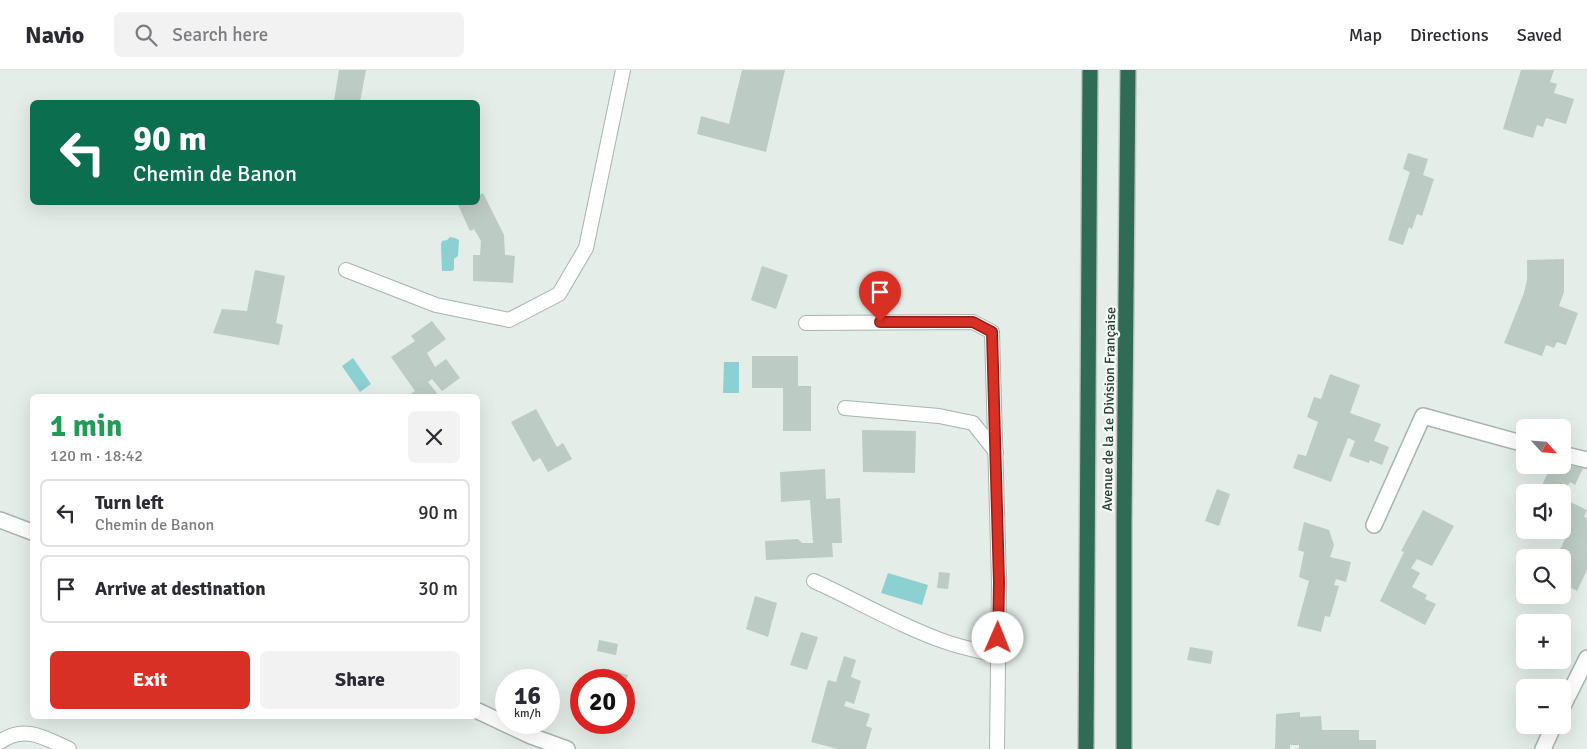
<!DOCTYPE html>
<html lang="en">
<head>
<meta charset="utf-8">
<style>
  :root { --surface:#fff; --page:#f2f2f3; --text:#2b2b33; --muted:#7c7c81; --line:#e1e1e2; --accent:#d93025 }
  body { margin:0; font-family:Signika,sans-serif; background:var(--page); color:var(--text); height:100vh; display:flex; flex-direction:column; font-size:19px; white-space:nowrap }
  * { box-sizing:border-box; margin:0 }
  p { font-size:16px; color:var(--muted) }
  .icon { flex:none; width:28px; height:28px; fill:none; stroke:currentColor; stroke-width:2; stroke-linecap:round; stroke-linejoin:round }
  .map { position:relative; flex:1; overflow:hidden }
  .sheet { position:absolute; left:30px; top:324px; width:450px; height:325px; display:flex; flex-direction:column; background:var(--surface); border-radius:8px; box-shadow:0 5px 20px #0002 }
  .sheet>* { flex:none }
  .banner { position:absolute; left:30px; top:30px; width:450px; height:105px; border-radius:8px; box-shadow:0 5px 20px #0002; background:#0b6e4f; color:#fff; overflow:hidden }
  .needle { width:32px; rotate:116deg }
  .controls { position:absolute; left:1516px; top:349px; display:grid; gap:10px }
  .controls a { display:grid; place-items:center; width:55px; height:55px; border-radius:8px; background:var(--surface); box-shadow:0 5px 20px #0002; font-size:25px }
  .speed { position:absolute; left:495px; top:599px; display:flex; gap:10px; font-size:25px; font-weight:700; text-align:center }
  .speed>* { display:grid; place-content:center; width:65px; height:65px; border-radius:50%; background:var(--surface); box-shadow:0 5px 20px #0002; line-height:1 }
  .speed small { font-size:12px; font-weight:400 }
  .speed .limit { border:8px solid #d22; background:#fff; color:#111 }
  .pin { position:absolute; display:grid; place-items:center; width:42px; height:42px; color:#fff; margin:-51px -21px; border-radius:50% 50% 50% 0; rotate:-45deg; box-shadow:0 0 5px #0007 }
  .pin .icon { rotate:45deg }
  .me { position:absolute; width:55px; margin:-28px; rotate:1deg; stroke-linejoin:round; filter:drop-shadow(0 0 4px #0008) }
  .turn { display:flex; align-items:center; gap:18px; height:105px; padding:0 20px; font-size:22px }
  .turn .icon { width:65px; height:65px; stroke-width:2.5 }
  .turn b { display:block; font-size:35px; line-height:42px }
  .round { display:grid; place-items:center; flex:none; width:52px; height:52px; border-radius:8px; background:var(--page) }
  .headline { display:flex; align-items:center; justify-content:space-between; height:85px; padding:0 20px }
  h1 { font-size:30px; font-weight:700; line-height:38px; color:#1e9e55 }
  .cta { display:flex; gap:10px; margin-top:auto; padding:10px 20px }
  .cta a { flex:1; height:58px; border-radius:8px; background:var(--accent); color:#fff; font-size:20px; font-weight:700; line-height:58px; text-align:center }
  .cta a+a { background:var(--page); color:var(--text) }
  ul { padding:0; list-style:none }
  li { display:flex; align-items:center; gap:15px; height:68px; margin:0 10px 8px; padding:0 10px; border:2px solid var(--line); border-radius:8px }
  li div { flex:1 }
  li b { display:block; font-size:19px }
  li em { font-style:normal }
  header { display:flex; align-items:center; gap:30px; box-sizing:border-box; height:70px; padding:0 25px; background:var(--surface); border-bottom:1px solid var(--line) }
  header strong { font-size:24px }
  nav { display:flex; gap:28px; margin-inline-start:auto; font-size:18px }
  .search { width:350px; height:45px; background:var(--page); display:flex; align-items:center; gap:12px; box-sizing:border-box; padding:0 18px; border-radius:8px; color:var(--muted); font-size:19px }
  .map>svg:first-child { display:block }
</style>
</head>
<body>
<header>
<strong>Navio</strong>
<div class="search"><svg class="icon" aria-label="search" viewBox="0 0 24 24"><circle cx="10" cy="10" r="6"/><path d="M15 15l6 6"/></svg>Search here</div>
<nav><a>Map</a><a>Directions</a><a>Saved</a></nav>
</header>
<div class="map">
<svg width="1587" height="679" viewBox="0 0 1587 679">
  <rect width="100%" height="100%" fill="#e4ede8"/>
  <!-- water -->
  <g fill="#8dd0d1">
    <polygon points="450,167 455,168 459,170 458,186 454,189 454,199 452,201 442,201 441,174 442,171 447,170"/>
    <polygon points="353,288 371,314 360,322 342,296"/>
    <polygon points="724,292 739,292 739,323 723,323"/>
    <polygon points="888,503 928,515 922,535 881,523"/>
  </g>
  <!-- building -->
  <g fill="#bccbc3">
    <polygon points="339,0 366,0 360,32 334,31"/>
    <polygon points="742,0 785,0 766,82 697,64 701,46 729,54"/>
    <polygon points="1521,0 1554,0 1550,12 1557,14 1554,23 1574,29 1566,54 1546,48 1543,57 1537,55 1533,68 1503,59"/>
    <polygon points="1408,83 1428,89 1423,105 1434,109 1422,146 1417,144 1412,159 1409,157 1403,175 1388,170 1410,102 1403,99"/>
    <polygon points="483,123 504,165 505,185 515,186 513,213 473,211 473,185 480,185 481,171 474,159 470,161 458,135 463,132 478,132 478,126"/>
    <polygon points="1564,189 1564,222 1559,236 1578,243 1566,275 1557,272 1554,278 1546,275 1542,286 1504,273 1524,223 1527,210 1527,190"/>
    <polygon points="762,196 788,205 776,239 751,230"/>
    <polygon points="255,200 285,206 276,253 283,255 279,275 213,263 222,239 247,241"/>
    <polygon points="432,251 446,269 427,283 435,297 446,289 460,308 442,321 432,309 428,312 437,323 432,326 410,326 409,325 415,321 391,287 415,271 411,266"/>
    <polygon points="752,286 798,286 798,316 811,316 811,361 783,361 783,318 752,318"/>
    <polygon points="1330,304 1360,315 1350,343 1381,354 1374,371 1389,377 1382,395 1370,390 1369,393 1349,386 1355,371 1348,368 1331,412 1293,398 1298,384 1306,386 1318,352 1307,347 1314,327 1321,329"/>
    <polygon points="536,339 557,377 563,373 572,389 548,402 540,388 533,392 511,352"/>
    <polygon points="862,360 916,361 915,403 863,402"/>
    <polygon points="1562,394 1583,398 1575,415 1570,412 1564,422 1539,422 1548,402 1554,404 1559,395"/>
    <polygon points="825,399 826,429 840,428 842,473 832,473 833,487 766,490 765,471 798,469 802,473 813,473 810,430 781,432 780,402"/>
    <polygon points="1217,419 1230,424 1219,456 1205,451"/>
    <polygon points="1562,428 1587,440 1584,447 1587,448 1587,500 1577,521 1562,513 1562,488 1556,488 1565,469 1547,460 1562,460"/>
    <polygon points="1423,440 1454,456 1432,496 1417,489 1411,498 1420,503 1412,517 1427,525 1425,529 1436,534 1425,555 1380,531 1404,482 1401,481"/>
    <polygon points="1304,452 1329,460 1334,475 1330,487 1351,492 1346,512 1336,509 1334,515 1339,516 1330,547 1325,546 1321,562 1297,556 1309,511 1299,507 1304,482 1298,480"/>
    <polygon points="939,502 950,503 948,519 937,518"/>
    <polygon points="755,526 777,533 768,567 746,559"/>
    <polygon points="801,562 818,567 807,600 790,595"/>
    <polygon points="599,570 618,574 616,585 597,581"/>
    <polygon points="1190,577 1213,581 1211,594 1187,590"/>
    <polygon points="844,586 856,590 851,607 861,611 854,634 846,631 844,636 870,644 866,656 872,658 866,679 838,679 811,672 828,610 836,612"/>
    <polygon points="603,598 628,605 624,618 624,610 599,610"/>
    <polygon points="1300,642 1300,647 1321,646 1322,660 1359,660 1359,670 1376,670 1376,679 1299,679 1299,675 1290,675 1290,679 1275,679 1276,644"/>
  </g>
  <g fill="none" stroke-linecap="round" stroke-linejoin="round">
    <defs>
      <g id="lane">
        <polyline points="346,200 436,235 509,250 559,224 586,178 623,0"/>
        <polyline points="806,253 973,252 992,262 999,512 997,679"/>
        <polyline points="845,338 939,346 973,353 996,382"/>
        <path d="M814,511c44,20 86,45 132,61 17,6 35,9 52,14"/>
        <path d="M0,672c24,-18 45,-4 69,7"/>
      </g>
      <g id="street">
        <polyline points="1562,384 1587,390"/>
        <polyline points="0,450 32,462"/>
        <polyline points="1374,455 1423,346 1525,374"/>
        <polyline points="1562,638 1587,588"/>
        <polyline points="478,641 531,666 567,679"/>
        <polyline points="1543,679 1554,655"/>
      </g>
      <g id="highway">
        <polyline points="1086,679 1090,0"/>
        <polyline points="1124,679 1124,451 1128,0"/>
      </g>
    </defs>
    <!-- lane casing -->
    <use href="#lane" stroke="#a7b5ae" stroke-width="16"/>
    <!-- street casing -->
    <use href="#street" stroke="#a7b5ae" stroke-width="18"/>
    <!-- highway casing -->
    <use href="#highway" stroke="#c2c9c6" stroke-width="18"/>
    <!-- lane -->
    <use href="#lane" stroke="#fff" stroke-width="14"/>
    <!-- street -->
    <use href="#street" stroke="#fff" stroke-width="15"/>
    <!-- highway -->
    <use href="#highway" stroke="#306b56" stroke-width="15"/>
  </g>
  <g fill="none" stroke-linecap="round" stroke-linejoin="round">
    <defs>
      <polyline id="route" points="880,252 973,252 992,262 999,512 998,568"/>
    </defs>
    <!-- route casing -->
    <use href="#route" stroke="#8d1f18" stroke-width="12"/>
    <!-- route -->
    <use href="#route" stroke="#d93025" stroke-width="9"/>
  </g>
  <g text-anchor="middle" dominant-baseline="central" stroke-width="4.5" stroke-linejoin="round" paint-order="stroke">
    <!-- street labels -->
    <g font-size="14" fill="#243f34" stroke="#f5faf6">
      <text transform="translate(1109 339) rotate(-89)">Avenue de la 1e Division Française</text>
    </g>
  </g>
</svg>
<div class="controls">
<a><svg class="needle" viewBox="-14 -14 28 28"><path d="M0-13l5 13h-10z" fill="#e53935"/><path d="M0 13l5-13h-10z" fill="#7c7c81"/></svg></a>
<a><svg class="icon" aria-label="sound" viewBox="0 0 24 24"><path d="M4 9h4l5-4v14l-5-4H4zM17 9q2 3 0 6"/></svg></a>
<a><svg class="icon" aria-label="search" viewBox="0 0 24 24"><circle cx="10" cy="10" r="6"/><path d="M15 15l6 6"/></svg></a>
<a>+</a>
<a>−</a>
</div>
<div class="speed"><div>16<small>km/h</small></div><div class="limit">20</div></div>
<div class="pin" style="left:880px;top:252px;background:#d93025"><svg class="icon" aria-label="arrive" viewBox="0 0 24 24"><path d="M6 21V4h12l-3 4 3 4H6"/></svg></div>
<svg class="me" style="left:998px;top:568px" viewBox="-20 -20 40 40"><circle r="19" fill="#fff"/><path d="M0-13L10 11 0 6-10 11z" fill="#d93025"/></svg>
<div class="banner">
<div class="turn"><svg class="icon" aria-label="left" viewBox="0 0 24 24"><path d="M17 20v-9H6M10 6l-5 5 5 5"/></svg><div><b>90 m</b>Chemin de Banon</div></div>
</div>
<section class="sheet">
<div class="headline"><div><h1>1 min</h1><p>120 m · 18:42</p></div><a class="round"><svg class="icon" aria-label="close" viewBox="0 0 24 24"><path d="M6 6l12 12M18 6L6 18"/></svg></a></div>
<ul>
<li><svg class="icon" aria-label="left" viewBox="0 0 24 24"><path d="M17 20v-9H6M10 6l-5 5 5 5"/></svg><div><b>Turn left</b><p>Chemin de Banon</p></div><em>90 m</em></li>
<li><svg class="icon" aria-label="arrive" viewBox="0 0 24 24"><path d="M6 21V4h12l-3 4 3 4H6"/></svg><div><b>Arrive at destination</b></div><em>30 m</em></li>
</ul>
<div class="cta"><a>Exit</a><a>Share</a></div>
</section>
</div>
</body>
</html>
